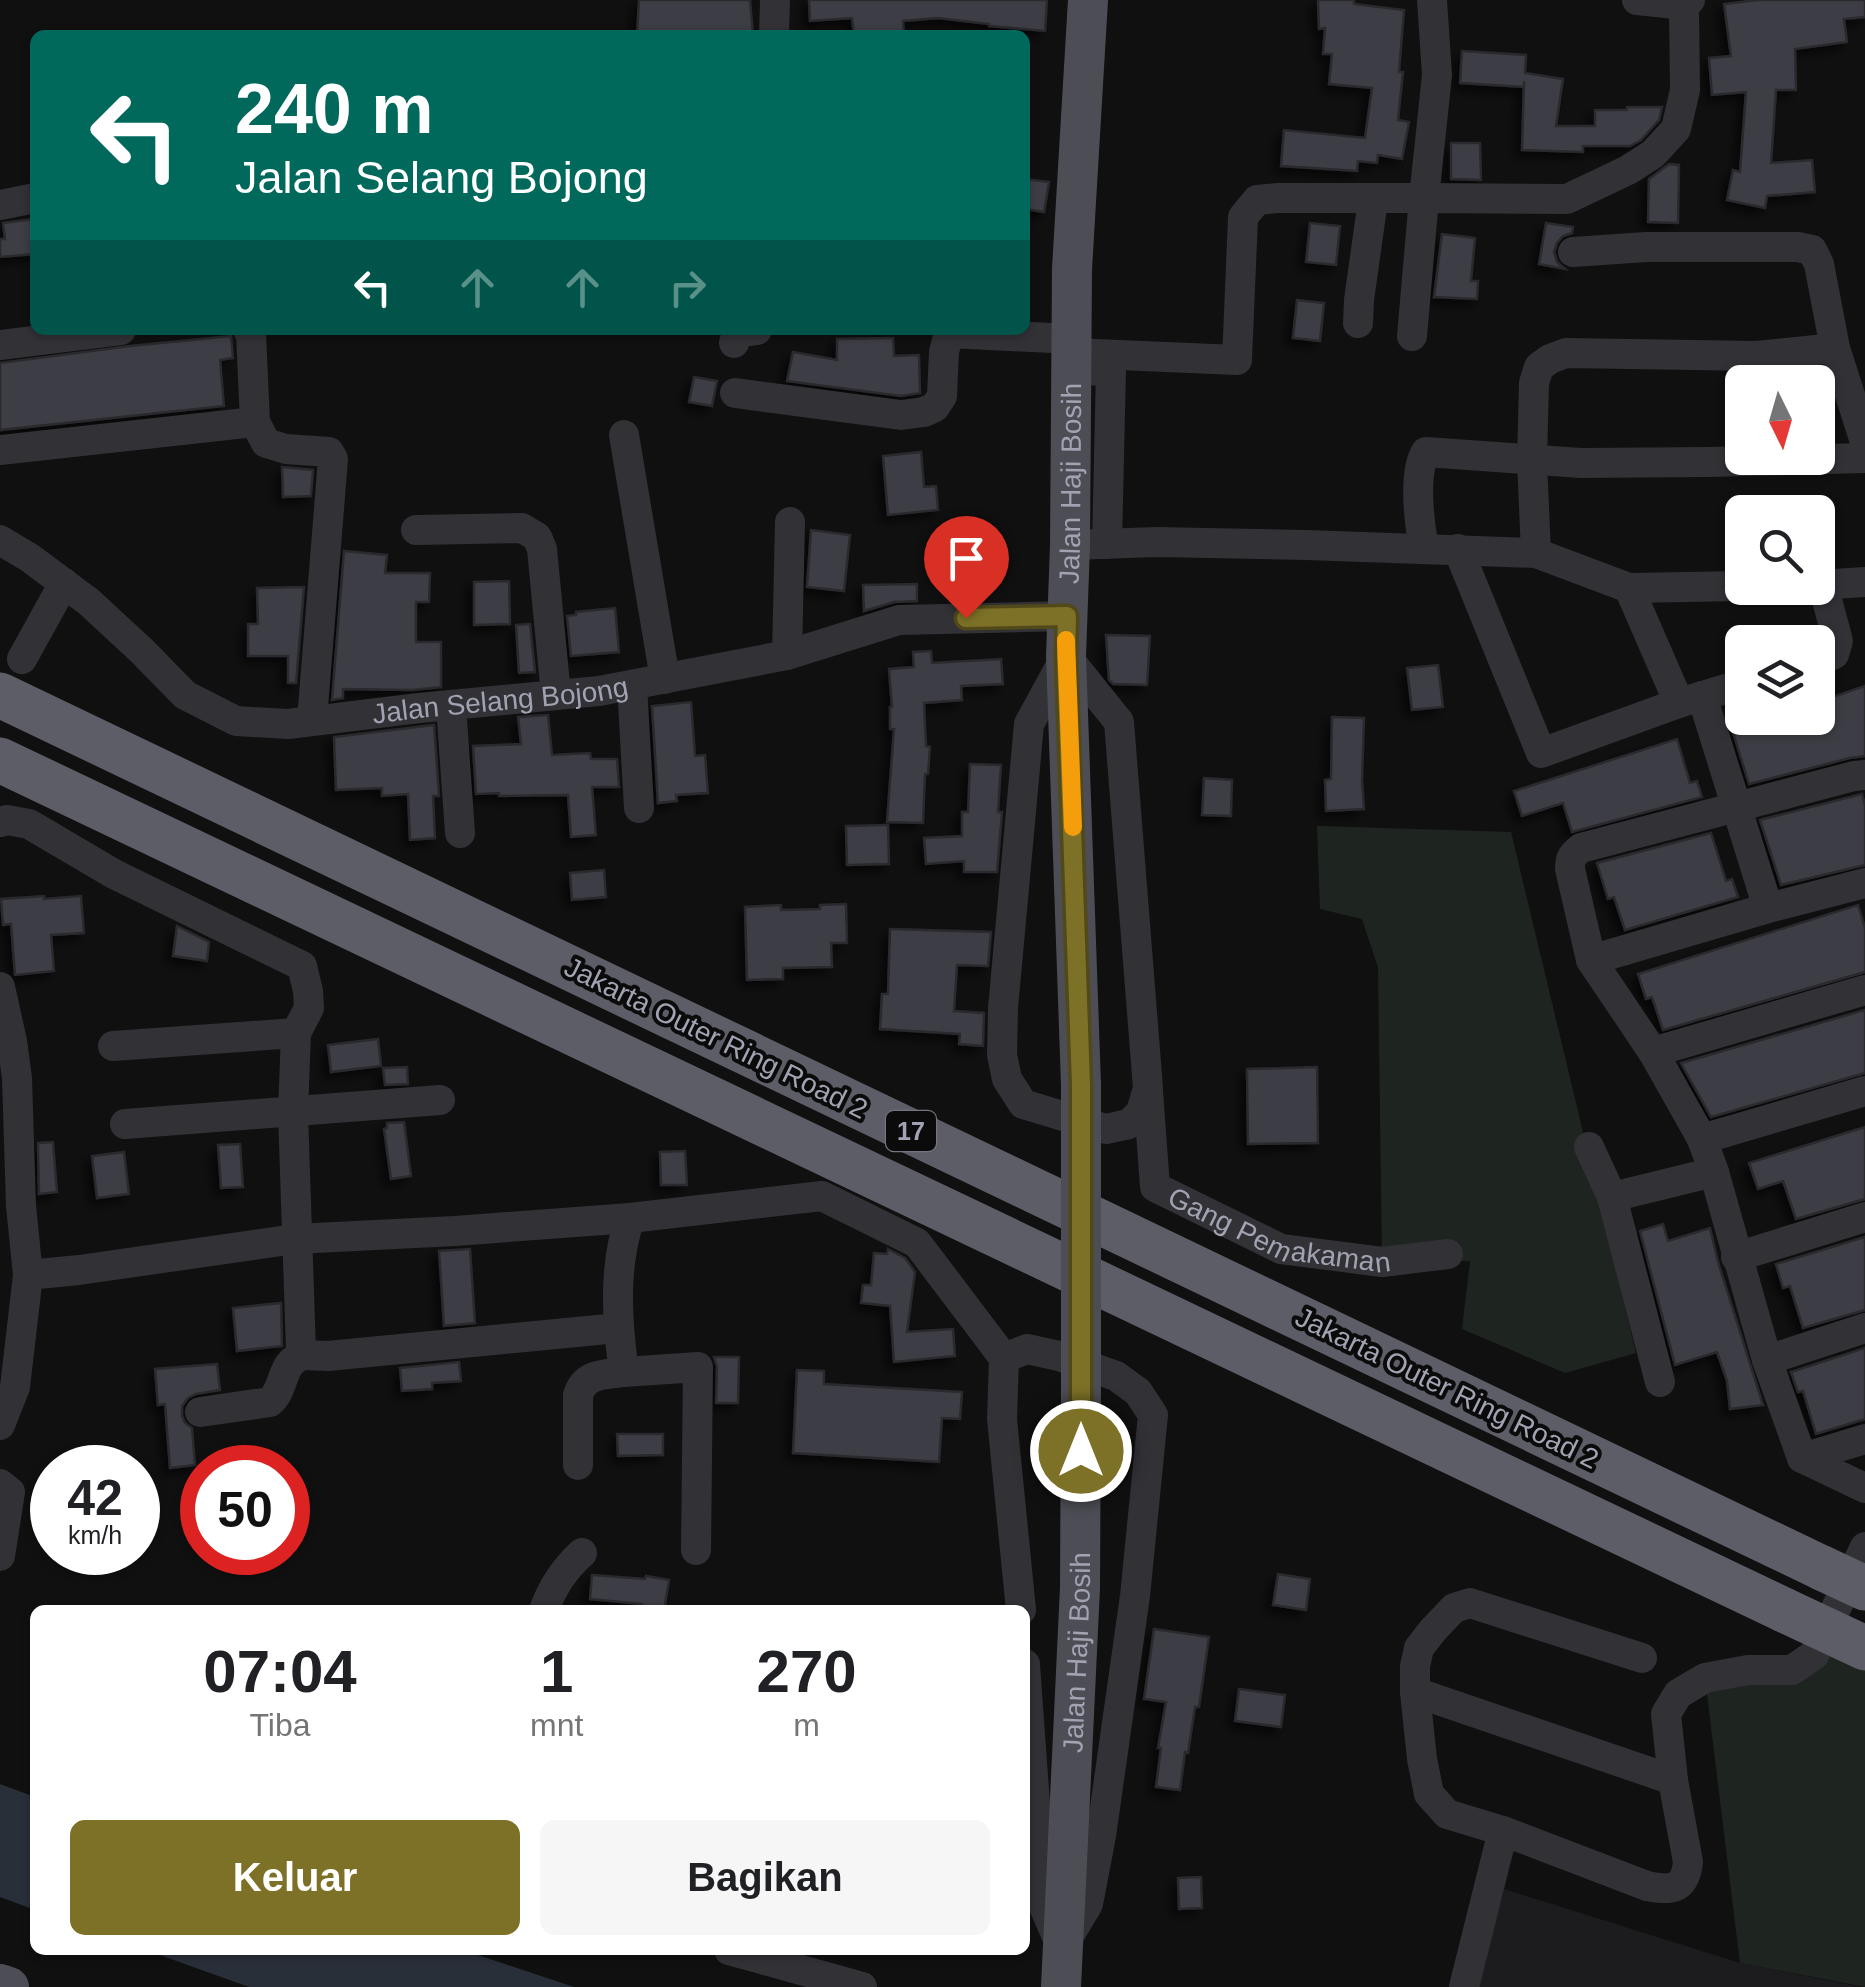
<!DOCTYPE html>
<html lang="id">
<head>
<meta charset="utf-8">
<style>
  :root { --surface:#fff; --page:#f6f6f6; --text:#202124; --muted:#757577; --accent:#7d7127 }
  body { margin:0; font-family:Helvetica,sans-serif; background:var(--page); color:var(--text); height:100vh; display:flex; flex-direction:column; font-size:38px; white-space:nowrap }
  * { box-sizing:border-box; margin:0 }
  p { font-size:32px; color:var(--muted) }
  .icon { flex:none; width:55px; height:55px; fill:none; stroke:currentColor; stroke-width:2; stroke-linecap:round; stroke-linejoin:round }
  .map { position:relative; flex:1; overflow:hidden }
  .sheet { position:absolute; left:30px; top:1605px; width:1000px; height:350px; display:flex; flex-direction:column; background:var(--surface); border-radius:15px; box-shadow:0 2px 8px #0004 }
  .sheet>* { flex:none }
  .guide { position:absolute; left:30px; top:30px; width:1000px; height:305px; border-radius:15px; box-shadow:0 2px 8px #0004; background:#00695c; color:#fff; overflow:hidden }
  .needle { width:65px; rotate:175deg }
  .controls { position:absolute; left:1725px; top:365px; display:grid; gap:20px }
  .controls a { display:grid; place-items:center; width:110px; height:110px; border-radius:15px; background:var(--surface); box-shadow:0 2px 8px #0004; font-size:50px }
  .speed { position:absolute; left:30px; top:1445px; display:flex; gap:20px; font-size:50px; font-weight:700; text-align:center }
  .speed>* { display:grid; place-content:center; width:130px; height:130px; border-radius:50%; background:var(--surface); box-shadow:0 2px 8px #0004; line-height:1 }
  .speed small { font-size:25px; font-weight:400 }
  .speed .limit { border:15px solid #d22; background:#fff; color:#111 }
  .pin { position:absolute; display:grid; place-items:center; width:85px; height:85px; color:#fff; margin:-102px -42px; border-radius:50% 50% 50% 0; rotate:-45deg; box-shadow:0 0 10px #0007 }
  .pin .icon { rotate:45deg }
  .me { position:absolute; width:110px; margin:-55px; rotate:0deg; stroke-linejoin:round; filter:drop-shadow(0 0 8px #0008) }
  .turn { display:flex; align-items:center; gap:35px; height:210px; padding:0 40px; font-size:45px }
  .turn .icon { width:130px; height:130px; stroke-width:2.5 }
  .turn b { display:block; font-size:70px; line-height:85px }
  .lanes { display:flex; align-items:center; height:95px; padding:0 40px; background:#0003; justify-content:center; gap:50px; direction:ltr }
  .lanes .off { opacity:.35 }
  .eta { display:flex; justify-content:space-evenly; align-items:center; height:170px; text-align:center }
  .eta b { font-size:60px; font-weight:700; line-height:70px }
  .action { display:flex; gap:20px; margin-top:auto; padding:20px 40px }
  .action a { flex:1; height:115px; border-radius:15px; background:var(--accent); color:#fff; font-size:40px; font-weight:700; line-height:115px; text-align:center }
  .action a+a { background:var(--page); color:var(--text) }
  .map>svg:first-child { display:block }
</style>
</head>
<body>
<div class="map">
<svg width="1865" height="1987" viewBox="0 0 1865 1987">
  <defs>
    <filter id="shadow"><feDropShadow dx="-6" dy="6" stdDeviation="5" flood-color="#0009"/></filter>
  </defs>
  <rect width="100%" height="100%" fill="#101011"/>
  <!-- built -->
  <polygon fill="#1c1c1e" points="1504,1889 1740,1963 1861,1987 1478,1987"/>
  <!-- green -->
  <g fill="#1e2520">
    <polygon points="1317,826 1511,832 1636,1353 1565,1373 1462,1329 1470,1261 1382,1262 1378,967 1362,919 1320,909"/>
    <polygon points="1865,1648 1865,1987 1740,1963 1705,1678 1814,1655"/>
  </g>
  <!-- water -->
  <g fill="#292f39">
    <polygon points="0,1784 35,1797 35,1910 0,1897"/>
    <polygon points="146,1950 463,1950 574,1987 249,1987"/>
  </g>
  <!-- building -->
  <g fill="#3e3d44" stroke="#2a2a2d" stroke-width="2.5" filter="url(#shadow)">
    <polygon points="639,0 750,0 753,35 637,35"/>
    <polygon points="809,0 1047,0 1045,31 989,26 989,24 938,18 903,21 904,35 854,35 852,18 810,21"/>
    <polygon points="1318,0 1354,0 1354,4 1404,10 1399,72 1403,72 1398,120 1409,122 1402,159 1378,155 1377,163 1358,161 1357,171 1281,166 1284,130 1365,138 1372,88 1329,84 1332,54 1323,54 1325,28 1319,29"/>
    <polygon points="1758,0 1865,0 1865,17 1844,19 1847,42 1795,49 1796,90 1776,90 1771,163 1812,160 1815,192 1767,196 1765,208 1727,200 1733,170 1740,172 1746,92 1712,95 1709,58 1731,56 1724,4"/>
    <polygon points="1462,51 1526,55 1525,73 1563,79 1556,126 1595,126 1595,110 1627,110 1627,107 1662,107 1659,120 1641,140 1630,146 1583,146 1583,152 1522,150 1524,81 1524,87 1460,83"/>
    <polygon points="1451,143 1480,143 1481,180 1451,179"/>
    <polygon points="1669,164 1679,165 1678,223 1648,222 1649,179"/>
    <polygon points="1025,179 1049,182 1044,212 1025,209"/>
    <polygon points="34,219 35,254 0,257 0,239 5,239 3,223"/>
    <polygon points="1310,223 1340,226 1336,265 1306,262"/>
    <polygon points="1546,223 1573,227 1572,233 1563,236 1557,243 1554,252 1557,262 1565,269 1539,264"/>
    <polygon points="1442,234 1475,238 1471,281 1478,281 1477,299 1434,297"/>
    <polygon points="1297,300 1324,303 1320,341 1293,338"/>
    <polygon points="231,336 233,358 220,360 224,406 0,430 0,363 130,346"/>
    <polygon points="893,338 894,356 919,355 920,393 901,396 787,381 793,352 837,360 837,339"/>
    <polygon points="694,377 717,381 712,406 689,402"/>
    <polygon points="921,452 924,487 936,486 938,510 888,515 883,456"/>
    <polygon points="282,467 313,470 311,496 283,497"/>
    <polygon points="811,530 850,535 844,591 807,587"/>
    <polygon points="344,551 387,555 385,573 430,573 429,602 416,602 416,642 441,642 441,687 412,690 343,689 343,698 332,700"/>
    <polygon points="509,581 510,624 474,625 474,582"/>
    <polygon points="917,584 917,601 894,602 864,611 863,585"/>
    <polygon points="304,587 296,683 288,683 288,656 248,656 248,624 258,624 257,588"/>
    <polygon points="615,608 619,652 571,656 567,616 576,615 576,612"/>
    <polygon points="530,624 535,672 519,673 516,625"/>
    <polygon points="1106,635 1150,636 1147,685 1113,684 1109,680"/>
    <polygon points="931,651 932,663 1001,659 1003,684 961,686 962,700 924,703 926,746 930,747 928,774 925,774 923,823 887,822 894,729 890,729 890,707 892,707 889,669 914,667 913,652"/>
    <polygon points="1438,665 1443,707 1412,710 1407,668"/>
    <polygon points="1865,686 1865,756 1850,758 1749,784 1732,729 1768,718 1818,718 1818,702"/>
    <polygon points="691,702 695,756 705,755 708,793 676,795 677,801 658,803 652,706"/>
    <polygon points="548,715 552,755 590,753 591,759 617,759 619,787 592,787 596,835 571,837 568,795 499,796 499,793 476,794 473,746 521,744 518,717"/>
    <polygon points="1332,717 1364,718 1362,780 1364,809 1326,811 1325,780 1331,779"/>
    <polygon points="434,725 439,796 433,796 435,838 410,840 408,794 382,796 382,788 336,790 334,737"/>
    <polygon points="1677,739 1690,783 1697,781 1702,797 1572,832 1563,803 1522,816 1514,791"/>
    <polygon points="970,764 1001,765 998,812 1002,812 997,872 964,872 964,861 926,864 924,838 962,836 962,812 968,812"/>
    <polygon points="1204,778 1232,780 1231,816 1202,815"/>
    <polygon points="1862,794 1865,805 1865,865 1781,885 1760,820"/>
    <polygon points="888,825 889,864 847,865 846,826"/>
    <polygon points="1711,833 1726,881 1732,879 1738,897 1625,930 1614,897 1608,899 1597,863"/>
    <polygon points="604,870 606,897 572,900 570,873"/>
    <polygon points="44,896 44,899 81,896 84,933 51,935 54,971 15,975 11,924 3,925 1,899"/>
    <polygon points="846,904 847,943 831,943 832,967 783,968 783,979 747,980 745,907 781,905 781,910 820,909 820,905"/>
    <polygon points="1858,905 1865,928 1865,972 1663,1030 1652,997 1646,999 1638,974"/>
    <polygon points="177,926 209,942 207,961 173,956"/>
    <polygon points="890,929 991,932 988,966 957,965 954,1011 984,1013 983,1046 959,1044 960,1034 880,1029 882,994 888,994"/>
    <polygon points="1865,1010 1865,1073 1711,1117 1681,1063"/>
    <polygon points="378,1039 381,1066 331,1072 328,1045"/>
    <polygon points="407,1067 408,1084 385,1085 383,1068"/>
    <polygon points="1317,1067 1318,1143 1248,1144 1247,1069"/>
    <polygon points="404,1122 411,1176 391,1179 384,1129 387,1128 387,1123"/>
    <polygon points="1865,1127 1865,1199 1796,1219 1783,1181 1758,1189 1749,1163"/>
    <polygon points="53,1142 57,1192 39,1194 38,1143"/>
    <polygon points="240,1144 243,1187 221,1188 218,1145"/>
    <polygon points="685,1151 687,1185 661,1185 660,1152"/>
    <polygon points="124,1152 129,1194 97,1198 92,1156"/>
    <polygon points="1663,1224 1668,1241 1710,1228 1718,1262 1763,1405 1730,1409 1727,1381 1717,1352 1675,1365 1640,1231"/>
    <polygon points="1865,1237 1865,1310 1803,1328 1790,1286 1783,1288 1776,1264"/>
    <polygon points="470,1249 475,1323 444,1326 439,1251"/>
    <polygon points="888,1249 905,1258 915,1272 907,1332 953,1329 955,1356 894,1362 890,1306 861,1303 863,1285 871,1285 874,1253 887,1254"/>
    <polygon points="281,1303 282,1346 237,1351 233,1308"/>
    <polygon points="1865,1348 1865,1419 1816,1434 1803,1391 1798,1392 1791,1372"/>
    <polygon points="714,1357 739,1357 738,1403 716,1403 717,1367"/>
    <polygon points="459,1362 461,1381 432,1383 432,1389 402,1391 400,1368"/>
    <polygon points="217,1364 220,1390 196,1394 188,1398 182,1406 182,1416 185,1423 192,1428 195,1465 170,1468 165,1404 158,1405 155,1369"/>
    <polygon points="797,1370 824,1371 824,1384 962,1392 960,1419 942,1418 939,1462 793,1453"/>
    <polygon points="617,1434 663,1434 663,1455 618,1456"/>
    <polygon points="1278,1574 1310,1579 1306,1610 1273,1605"/>
    <polygon points="592,1575 645,1579 646,1576 669,1580 664,1610 641,1608 642,1604 590,1599"/>
    <polygon points="1154,1629 1209,1637 1199,1707 1195,1707 1188,1753 1185,1752 1180,1790 1156,1787 1161,1748 1158,1748 1166,1702 1144,1699"/>
    <polygon points="1239,1689 1285,1695 1281,1727 1235,1721"/>
    <polygon points="1201,1877 1202,1908 1179,1909 1178,1878"/>
  </g>
  <g fill="none" stroke-linecap="round" stroke-linejoin="round">
    <!-- minor -->
    <g stroke="#313136" stroke-width="30">
      <polyline points="1637,0 1685,5"/>
      <polyline points="774,35 775,0"/>
      <polyline points="0,205 35,198"/>
      <polyline points="1573,252 1646,247 1798,247 1812,250 1819,264 1835,348 1865,442"/>
      <polyline points="1358,323 1359,300 1373,200"/>
      <polyline points="248,330 251,333 255,422 266,443 286,449 329,452 333,459 312,720"/>
      <polyline points="1412,336 1424,198 1567,199 1628,170 1653,154 1676,129 1685,90 1684,11 1685,5 1690,0"/>
      <polyline points="734,343 737,333 757,330"/>
      <polyline points="0,345 121,330"/>
      <polyline points="1072,353 1237,360 1243,217 1257,200 1278,198 1424,198 1437,75 1432,0"/>
      <polyline points="1078,371 1111,370 1107,544"/>
      <polyline points="735,393 901,415 924,412 935,407 942,396 944,352 949,333 1072,339"/>
      <polyline points="624,435 665,679"/>
      <polyline points="0,450 255,422"/>
      <polyline points="416,530 522,528 537,537 542,549 556,695"/>
      <path id="s1" d="M0,540l30,18 59,44 53,49 43,44 51,26 52,3 131,-16 180,-17 188,-36 112,-35 168,-4"/>
      <polyline points="1070,545 1157,542 1306,545 1536,553 1629,588 1742,586"/>
      <path d="M1424,547c-5,-24 -11,-75 2,-95l155,11 127,-1 157,-4"/>
      <polyline points="1458,549 1541,753 1679,703 1742,684"/>
      <polyline points="1536,553 1532,461 1534,383 1539,367 1550,359 1566,353 1757,356 1835,348"/>
      <polyline points="1818,585 1865,582"/>
      <polyline points="1629,588 1679,703"/>
      <polyline points="787,655 790,522"/>
      <polygon points="1066,656 1119,722 1148,1088 1141,1112 1129,1124 1106,1129 1023,1104 1007,1079 1002,1055 1003,1008 1029,724"/>
      <polyline points="22,659 64,583"/>
      <polyline points="1818,662 1834,654 1838,641 1823,585"/>
      <polyline points="632,685 639,808"/>
      <polyline points="1702,696 1768,908"/>
      <polyline points="451,706 460,833"/>
      <polyline points="0,822 7,820 29,824 114,874 302,966 308,991 309,1008 296,1033 293,1113 301,1350 304,1355 328,1356 618,1328"/>
      <polyline points="1591,960 1768,908 1865,883"/>
      <polyline points="0,987 12,1041 17,1078 21,1206 28,1275 15,1387 0,1425"/>
      <polyline points="113,1046 296,1033"/>
      <polyline points="1653,1052 1865,990"/>
      <path id="s2" d="M1148,1091l7,96 126,62 101,13 66,-8"/>
      <polyline points="125,1124 440,1100"/>
      <polyline points="1702,1139 1865,1091"/>
      <polyline points="1589,1147 1612,1197 1660,1382"/>
      <polyline points="1612,1197 1714,1172"/>
      <polyline points="1736,1257 1865,1217"/>
      <polyline points="28,1275 79,1270 295,1239 455,1231 630,1218 822,1196 917,1243 1004,1358 1002,1419 1021,1610"/>
      <polyline points="1004,1358 1027,1349 1059,1356 1116,1376 1138,1392 1153,1415 1135,1596 1101,1836 1088,1904 1064,1944"/>
      <polyline points="1767,1360 1865,1328"/>
      <polyline points="624,1372 698,1367 696,1550"/>
      <path d="M200,1412l70,-10c16,-14 10,-41 34,-47"/>
      <path d="M1802,1458l-35,-98 -53,-188 -12,-33 -49,-87 -62,-92 -21,-91c0,-11 2,-14 11,-21l273,-72 11,-1"/>
      <polyline points="1802,1458 1865,1488"/>
      <polyline points="1802,1458 1865,1439"/>
      <path d="M578,1465v-70c7,-22 25,-20 46,-23 -7,-51 -11,-105 6,-154"/>
      <polyline points="0,1484 10,1492 0,1556"/>
      <path d="M544,1610c9,-24 20,-41 38,-57"/>
      <polyline points="1025,1664 1042,1902 1061,1946"/>
      <polyline points="1415,1692 1673,1780"/>
      <polyline points="1503,1831 1447,1814 1429,1794 1422,1759 1415,1692 1415,1666 1419,1648 1433,1630 1454,1608 1470,1603 1642,1658"/>
      <polyline points="729,1950 862,1987"/>
      <path d="M1464,1987l39,-156 144,55c24,5 38,4 41,-24l-15,-82 -7,-66 12,-20 27,-16 43,-8h44l22,-15 51,-108"/>
    </g>
    <!-- major -->
    <g stroke="#4d4d55" stroke-width="40">
      <path id="s3" d="M1081,1085l-15,-429 4,-111 2,-276 16,-269"/>
      <polyline points="0,1984 9,1987"/>
      <path id="s4" d="M1061,1987l19,-399 1,-205"/>
    </g>
    <!-- highway -->
    <g stroke="#5d5d67" stroke-width="45">
      <polyline points="0,695 1822,1568"/>
      <polyline points="0,760 1784,1610"/>
    </g>
    <!-- major-bridge -->
    <polyline stroke="#4d4d55" stroke-width="40" points="1081,1383 1081,1085"/>
    <!-- highway-bridge -->
    <g stroke="#5d5d67" stroke-width="45">
      <polyline points="1822,1568 1865,1588"/>
      <polyline points="1784,1610 1865,1648"/>
    </g>
  </g>
  <g fill="none" stroke-linecap="round" stroke-linejoin="round">
    <defs>
      <polyline id="route" points="966,618 1067,616 1066,656 1081,1085 1081,1451"/>
    </defs>
    <!-- route casing -->
    <use href="#route" stroke="#514919" stroke-width="25"/>
    <!-- route -->
    <use href="#route" stroke="#7d7127" stroke-width="18"/>
    <!-- slow -->
    <polyline stroke="#f59e0b" stroke-width="18" points="1066,640 1073,827"/>
  </g>
  <g text-anchor="middle" dominant-baseline="central" stroke-width="8" stroke-linejoin="round" paint-order="stroke">
    <!-- shield labels -->
    <rect fill="#0b0b0c" stroke="#747580" stroke-width="2.5" x="886" y="1111" width="50" height="40" rx="8"/>
    <g font-size="25" font-weight="bold" fill="#a1a3b2">
      <text x="911" y="1131">17</text>
    </g>
    <!-- street labels -->
    <g font-size="28" fill="#a1a3b2" stroke="#0b0b0c">
      <text stroke="none"><textPath href="#s3" startOffset="602">Jalan Haji Bosih</textPath></text>
      <text stroke="none"><textPath href="#s1" startOffset="565">Jalan Selang Bojong</textPath></text>
      <text transform="translate(716 1038) rotate(26)">Jakarta Outer Ring Road 2</text>
      <text stroke="none"><textPath href="#s2" startOffset="230">Gang Pemakaman</textPath></text>
      <text transform="translate(1447 1388) rotate(26)">Jakarta Outer Ring Road 2</text>
      <text stroke="none"><textPath href="#s4" startOffset="335">Jalan Haji Bosih</textPath></text>
    </g>
  </g>
</svg>
<div class="controls">
<a><svg class="needle" viewBox="-14 -14 28 28"><path d="M0-13l5 13h-10z" fill="#e53935"/><path d="M0 13l5-13h-10z" fill="#757577"/></svg></a>
<a><svg class="icon" aria-label="search" viewBox="0 0 24 24"><circle cx="10" cy="10" r="6"/><path d="M15 15l6 6"/></svg></a>
<a><svg class="icon" aria-label="layers" viewBox="0 0 24 24"><path d="M12 4l9 5-9 5-9-5zM3 14l9 5 9-5"/></svg></a>
</div>
<div class="speed"><div>42<small>km/h</small></div><div class="limit">50</div></div>
<div class="pin" style="left:966px;top:618px;background:#d93025"><svg class="icon" aria-label="arrive" viewBox="0 0 24 24"><path d="M6 21V4h12l-3 4 3 4H6"/></svg></div>
<svg class="me" style="left:1081px;top:1451px" viewBox="-20 -20 40 40"><circle r="17" fill="#7d7127" stroke="#fff" stroke-width="3"/><path d="M0-11L8 9 0 5-8 9z" fill="#fff"/></svg>
<div class="guide">
<div class="turn"><svg class="icon" aria-label="left" viewBox="0 0 24 24"><path d="M17 20v-9H6M10 6l-5 5 5 5"/></svg><div><b>240 m</b>Jalan Selang Bojong</div></div>
<div class="lanes"><svg class="icon" aria-label="left" viewBox="0 0 24 24"><path d="M17 20v-9H6M10 6l-5 5 5 5"/></svg><svg class="icon off" aria-label="ahead" viewBox="0 0 24 24"><path d="M12 20V5M6 11l6-6 6 6"/></svg><svg class="icon off" aria-label="ahead" viewBox="0 0 24 24"><path d="M12 20V5M6 11l6-6 6 6"/></svg><svg class="icon off" aria-label="right" viewBox="0 0 24 24"><path d="M7 20v-9h11M14 6l5 5-5 5"/></svg></div>
</div>
<section class="sheet">
<div class="eta">
<div><b>07:04</b><p>Tiba</p></div>
<div><b>1</b><p>mnt</p></div>
<div><b>270</b><p>m</p></div>
</div>
<div class="action"><a>Keluar</a><a>Bagikan</a></div>
</section>
</div>
</body>
</html>
